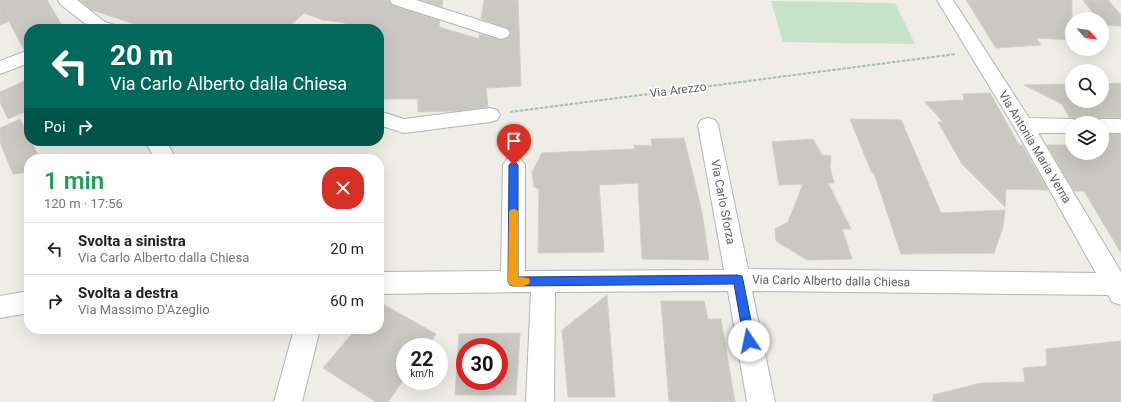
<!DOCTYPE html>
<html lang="it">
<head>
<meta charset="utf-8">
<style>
  :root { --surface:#fff; --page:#f2f2f2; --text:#222; --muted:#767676; --line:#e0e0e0 }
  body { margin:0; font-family:Roboto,sans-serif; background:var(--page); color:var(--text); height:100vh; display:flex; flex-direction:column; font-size:15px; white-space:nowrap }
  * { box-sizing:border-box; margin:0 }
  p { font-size:13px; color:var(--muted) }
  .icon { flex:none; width:22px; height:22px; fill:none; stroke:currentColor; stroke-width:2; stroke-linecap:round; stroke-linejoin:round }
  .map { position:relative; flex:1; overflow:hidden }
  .side { position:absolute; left:24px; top:154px; width:360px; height:180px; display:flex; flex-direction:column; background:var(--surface); border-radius:16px; box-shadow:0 4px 16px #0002 }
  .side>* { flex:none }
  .hud { position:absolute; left:24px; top:24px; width:360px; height:122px; border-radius:16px; box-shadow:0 4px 16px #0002; background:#00695c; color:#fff; overflow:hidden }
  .needle { width:26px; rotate:118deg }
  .controls { position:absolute; left:1065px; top:12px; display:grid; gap:8px }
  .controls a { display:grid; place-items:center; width:44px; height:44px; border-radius:50%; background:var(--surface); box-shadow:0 4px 16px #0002; font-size:20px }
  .speed { position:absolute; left:396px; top:338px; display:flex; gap:8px; font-size:20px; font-weight:700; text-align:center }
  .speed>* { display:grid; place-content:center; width:52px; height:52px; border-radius:50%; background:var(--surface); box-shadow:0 4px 16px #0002; line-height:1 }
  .speed small { font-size:10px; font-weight:400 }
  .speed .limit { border:6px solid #d22; background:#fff; color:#111 }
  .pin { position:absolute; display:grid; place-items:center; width:34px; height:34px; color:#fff; margin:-41px -17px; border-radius:50% 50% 50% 0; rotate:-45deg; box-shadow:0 0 4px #0007 }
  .pin .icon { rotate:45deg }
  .me { position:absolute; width:44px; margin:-22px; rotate:349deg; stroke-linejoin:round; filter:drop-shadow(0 0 3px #0008) }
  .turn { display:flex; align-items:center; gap:14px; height:84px; padding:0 20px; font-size:18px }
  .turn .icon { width:52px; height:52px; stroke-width:2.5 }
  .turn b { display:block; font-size:28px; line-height:34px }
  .then { display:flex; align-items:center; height:38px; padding:0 20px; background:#0003; gap:8px; font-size:15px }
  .round { display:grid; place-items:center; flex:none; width:42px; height:42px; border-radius:16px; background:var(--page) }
  .overview { display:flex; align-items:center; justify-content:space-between; height:68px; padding:0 20px }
  h1 { font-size:24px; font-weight:600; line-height:30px; color:#1e9e55 }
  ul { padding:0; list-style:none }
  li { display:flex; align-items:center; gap:12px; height:52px; padding:0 20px; border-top:1px solid var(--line) }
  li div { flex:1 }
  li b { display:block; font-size:15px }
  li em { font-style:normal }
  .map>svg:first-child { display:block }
</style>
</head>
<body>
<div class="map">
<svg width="1121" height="402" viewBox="0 0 1121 402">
  <rect width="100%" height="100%" fill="#eeede6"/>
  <!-- green -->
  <polygon fill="#c6e2ca" points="771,1 895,3 915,44 783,42"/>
  <!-- building -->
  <g fill="#c9c8c2" stroke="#d2d0c5" fill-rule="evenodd">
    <polygon points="0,0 47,0 64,29 29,29 29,49 24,50 9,21 0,25"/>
    <polygon points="79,0 389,0 392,5 440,21 439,27 479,39 479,34 501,40 508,38 511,32 507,28 481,19 484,0 518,0 521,86 486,88 488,107 457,111 418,112 418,99 379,99 379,29 362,29 341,22 323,20 304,13 286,29 150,29 92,10"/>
    <polygon points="421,0 443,0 442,7"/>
    <polygon points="966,0 1072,0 1072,40 1036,38 1041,45 996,48"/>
    <polygon points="1083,0 1108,0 1121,15 1121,26 1102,25 1102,19 1098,19"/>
    <polygon points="29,79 29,110 8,119 0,102 0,92"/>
    <polygon points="1121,83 1121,118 1102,118 1095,120 1093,123 1081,123 1079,120 1069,117 1062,104 1024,85 1072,84 1072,101 1102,101 1102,84"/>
    <polygon points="990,93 1019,145 1022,145 1048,190 1006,189 1005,207 962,164 938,122 943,122 925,102 964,100 963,94"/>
    <polygon points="20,119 29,137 29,141 31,141 40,159 29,159 29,172 13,174 0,142 0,128"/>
    <polygon points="850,119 901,120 941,213 1005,210 1003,227 994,253 901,254 874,173 872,173"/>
    <polygon points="1102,134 1121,134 1121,253 1084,191 1074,191 1047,145 1072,145 1072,153 1102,153"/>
    <polygon points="684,138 702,212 709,260 642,259 638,183 599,185 604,252 538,253 539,189 534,187 532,172 542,153 635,149 634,145 652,146 651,139"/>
    <polygon points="813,139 822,155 831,156 830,168 834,183 828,183 851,229 842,229 852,259 807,260 776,241 775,229 788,222 803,184 779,185 772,142"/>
    <polygon points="607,295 615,397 568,397 562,330"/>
    <polygon points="661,301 704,301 708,319 721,319 735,402 669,401"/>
    <polygon points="379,302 436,334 427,347 405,347 405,378 388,402 376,402 323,368 356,329 379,329"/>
    <path d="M520,333l-4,62h-61l4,-61zM465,347h34v34h-34z"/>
    <polygon points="1121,341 1121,402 933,402 933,395 981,383 1025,382 1023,368 1047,366 1046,349"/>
  </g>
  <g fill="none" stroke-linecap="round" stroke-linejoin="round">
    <defs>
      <g id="street">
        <polygon points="58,0 77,0 105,22 115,25 118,29 92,29 60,4"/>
        <polygon points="390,0 416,0 507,29 510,33 507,37 501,39 495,37 392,4"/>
        <polygon points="937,0 953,0 1029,118 1072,119 1079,121 1080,123 1072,123 1072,133 1038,133 1121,272 1121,305 1112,302 1108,295 752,291 775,402 747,402 728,291 555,292 554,402 526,402 531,292 379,294 379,272 501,271 503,165 507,159 514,157 521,159 525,165 525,271 724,270 698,125 701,120 708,118 715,120 718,125 748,269 1096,273 1016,130"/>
        <polygon points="29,50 29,63 0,74 0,61"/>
        <polygon points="490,108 497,110 500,115 497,120 490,122 404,133 379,125 379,111 404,119"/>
        <polygon points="1102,119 1121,119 1121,133 1102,133 1102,123 1094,123 1095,121"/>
        <polygon points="145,141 166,141 175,157 174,159 155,159"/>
        <polygon points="29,291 29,313 0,318 0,296"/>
        <polygon points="294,329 320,329 302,402 274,402"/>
      </g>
    </defs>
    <!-- street casing -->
    <use href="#street" stroke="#b3b5b9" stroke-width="2"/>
    <!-- path -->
    <polyline stroke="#a0c2ae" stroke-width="2" stroke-dasharray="3.5 1.5" stroke-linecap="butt" points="510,112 956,54"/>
    <!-- street -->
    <use href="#street" fill="#fff" fill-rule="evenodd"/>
  </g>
  <!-- route -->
  <polygon fill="#2563eb" stroke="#184099" points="514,161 518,165 518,277 738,275 742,276 743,280 755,341 753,344 749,346 746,344 744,341 734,284 513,286 510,285 508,282 509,165"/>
  <!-- slow -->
  <path fill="#f59e0b" d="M514,209l3,1 1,2v65l11,1 1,3 -1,3c-6,3 -14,3 -19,1l-2,-3 1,-70 1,-2z"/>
  <g text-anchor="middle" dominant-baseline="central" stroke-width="3.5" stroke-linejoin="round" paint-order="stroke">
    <!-- street labels -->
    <g font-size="12" fill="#5e6064" stroke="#fff">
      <text transform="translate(678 90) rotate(-7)">Via Arezzo</text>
      <text transform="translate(1035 147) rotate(59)">Via Antonia Maria Verna</text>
      <text transform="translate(723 202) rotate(79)">Via Carlo Sforza</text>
      <text transform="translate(831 281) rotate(1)">Via Carlo Alberto dalla Chiesa</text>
    </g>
  </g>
</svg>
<div class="controls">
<a><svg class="needle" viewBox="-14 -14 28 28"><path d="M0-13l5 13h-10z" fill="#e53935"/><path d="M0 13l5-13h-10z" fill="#767676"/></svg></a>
<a><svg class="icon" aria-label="search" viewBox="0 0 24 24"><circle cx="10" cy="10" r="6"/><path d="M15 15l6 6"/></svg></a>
<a><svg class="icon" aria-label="layers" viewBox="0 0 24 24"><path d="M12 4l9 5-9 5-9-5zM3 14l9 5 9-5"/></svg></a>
</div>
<div class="speed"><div>22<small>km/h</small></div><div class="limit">30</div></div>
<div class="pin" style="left:514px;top:165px;background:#d93025"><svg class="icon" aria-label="arrive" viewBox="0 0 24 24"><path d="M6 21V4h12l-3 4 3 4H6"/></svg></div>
<svg class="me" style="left:749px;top:341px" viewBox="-20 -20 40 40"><circle r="19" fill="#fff"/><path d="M0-13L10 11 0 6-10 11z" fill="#2563eb"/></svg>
<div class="hud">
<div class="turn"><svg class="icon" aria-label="left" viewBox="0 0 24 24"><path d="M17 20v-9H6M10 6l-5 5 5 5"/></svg><div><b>20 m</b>Via Carlo Alberto dalla Chiesa</div></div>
<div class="then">Poi<svg class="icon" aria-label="right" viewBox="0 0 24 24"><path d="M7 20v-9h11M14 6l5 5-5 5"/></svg></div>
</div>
<section class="side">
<div class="overview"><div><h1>1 min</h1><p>120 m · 17:56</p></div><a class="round" style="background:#d93025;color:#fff"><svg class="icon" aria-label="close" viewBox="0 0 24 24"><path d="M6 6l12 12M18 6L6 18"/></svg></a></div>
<ul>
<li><svg class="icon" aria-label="left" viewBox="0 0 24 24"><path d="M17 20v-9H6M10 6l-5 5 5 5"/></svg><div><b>Svolta a sinistra</b><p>Via Carlo Alberto dalla Chiesa</p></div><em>20 m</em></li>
<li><svg class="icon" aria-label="right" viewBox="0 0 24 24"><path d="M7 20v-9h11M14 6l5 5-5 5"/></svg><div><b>Svolta a destra</b><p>Via Massimo D'Azeglio</p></div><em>60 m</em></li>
</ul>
</section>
</div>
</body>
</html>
